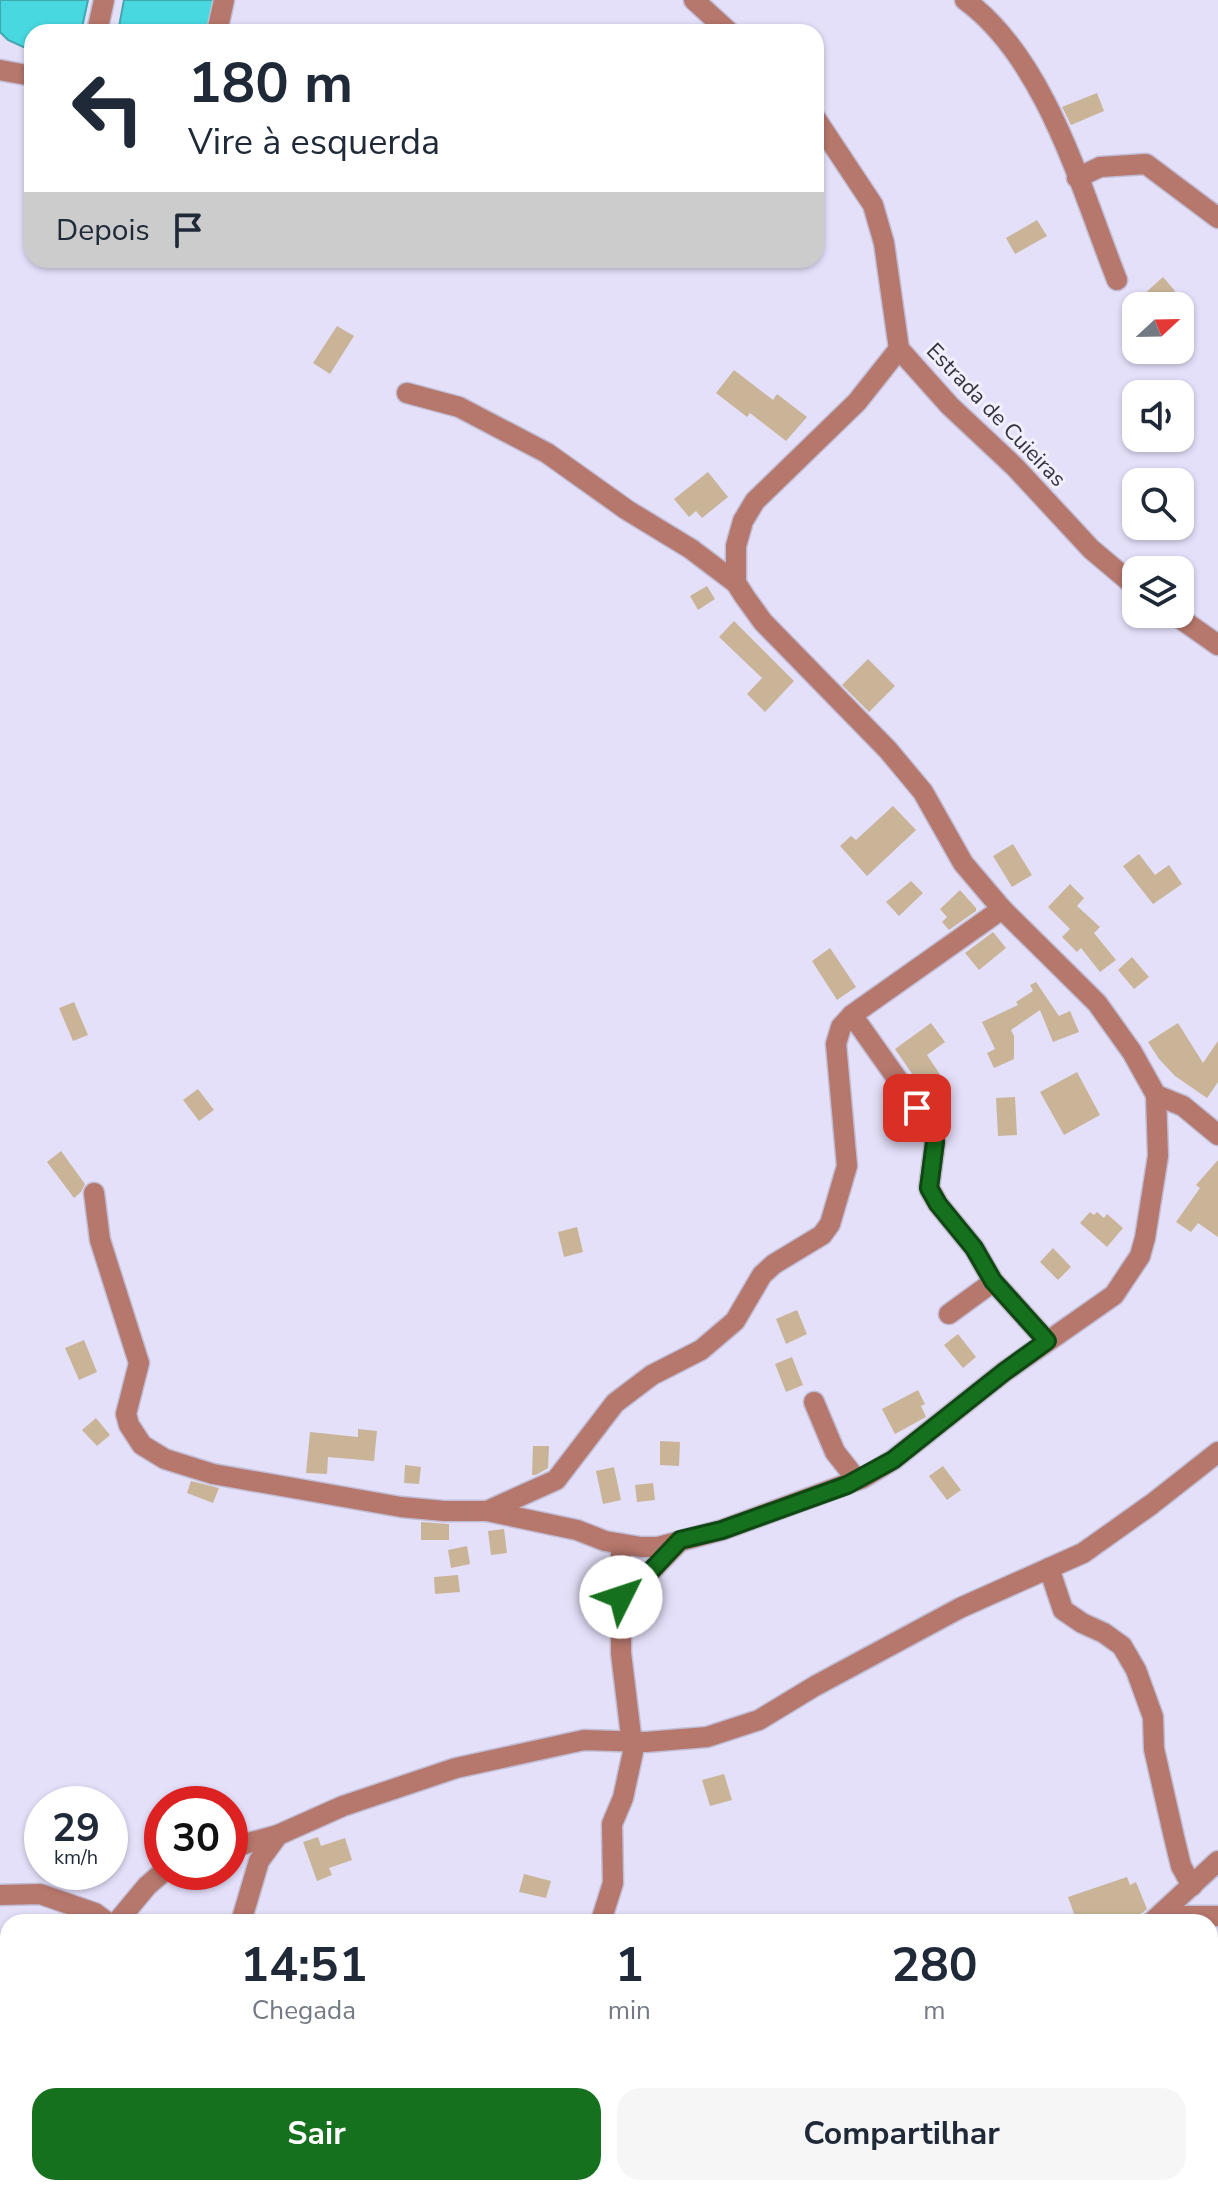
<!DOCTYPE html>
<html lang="pt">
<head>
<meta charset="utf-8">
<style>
  :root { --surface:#fff; --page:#f6f6f7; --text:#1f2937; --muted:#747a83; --accent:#16711e }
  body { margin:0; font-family:"Nunito Sans",sans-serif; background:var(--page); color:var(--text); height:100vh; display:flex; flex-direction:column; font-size:30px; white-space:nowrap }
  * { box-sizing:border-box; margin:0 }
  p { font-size:26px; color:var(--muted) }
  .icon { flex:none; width:44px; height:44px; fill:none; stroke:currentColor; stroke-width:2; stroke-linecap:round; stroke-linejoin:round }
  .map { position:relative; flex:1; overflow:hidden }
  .drawer { position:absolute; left:0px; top:1914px; width:1218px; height:282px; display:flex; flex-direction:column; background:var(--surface); border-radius:24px 24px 0 0; box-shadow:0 2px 6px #0004 }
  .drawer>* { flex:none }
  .hud { position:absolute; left:24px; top:24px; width:800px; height:244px; border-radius:24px; box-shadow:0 2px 6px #0004; background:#fff; color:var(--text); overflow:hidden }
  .needle { width:52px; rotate:68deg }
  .buttons { position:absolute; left:1122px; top:292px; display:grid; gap:16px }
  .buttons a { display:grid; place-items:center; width:72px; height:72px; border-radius:16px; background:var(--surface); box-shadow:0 2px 6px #0004; font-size:40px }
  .speed { position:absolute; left:24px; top:1786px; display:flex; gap:16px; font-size:40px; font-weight:700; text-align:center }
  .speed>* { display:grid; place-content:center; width:104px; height:104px; border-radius:50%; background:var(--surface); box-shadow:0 2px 6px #0004; line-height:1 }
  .speed small { font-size:20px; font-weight:400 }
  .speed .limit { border:12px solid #d22; background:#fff; color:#111 }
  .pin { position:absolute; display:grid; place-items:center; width:68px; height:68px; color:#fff; margin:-34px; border-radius:16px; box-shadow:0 4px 12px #0006 }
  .me { position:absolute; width:88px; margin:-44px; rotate:49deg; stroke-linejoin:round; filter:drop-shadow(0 0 6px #0008) }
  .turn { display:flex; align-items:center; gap:28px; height:168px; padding:0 32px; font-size:36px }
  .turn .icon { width:104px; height:104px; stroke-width:2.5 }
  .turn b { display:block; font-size:56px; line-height:68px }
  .then { display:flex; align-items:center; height:76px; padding:0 32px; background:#0003; gap:16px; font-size:30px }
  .eta { display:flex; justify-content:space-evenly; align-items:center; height:136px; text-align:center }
  .eta b { font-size:48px; font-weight:700; line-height:56px }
  .primary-button { display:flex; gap:16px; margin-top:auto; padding:16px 32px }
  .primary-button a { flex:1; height:92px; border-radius:24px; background:var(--accent); color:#fff; font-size:32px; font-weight:700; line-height:92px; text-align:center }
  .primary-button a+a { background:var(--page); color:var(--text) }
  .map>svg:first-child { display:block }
</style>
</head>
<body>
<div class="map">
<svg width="1218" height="2195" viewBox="0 0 1218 2195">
  <rect width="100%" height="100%" fill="#e4e0fa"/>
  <!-- water -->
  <g fill="#48d8e0" stroke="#42a6b0" stroke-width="2">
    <polygon points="0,0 88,0 81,32 32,32 32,51 8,40 0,32"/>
    <polygon points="124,0 217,0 210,32 118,32"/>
  </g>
  <!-- building -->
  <g fill="#c9b498">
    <polygon points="1097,93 1104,111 1071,125 1062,107"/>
    <polygon points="1037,220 1047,236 1015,254 1006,238"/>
    <polygon points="1163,277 1175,291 1159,306 1131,306"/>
    <polygon points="337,326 354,336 330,374 313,363"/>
    <polygon points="734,370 773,400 777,394 807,417 786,441 750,413 747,417 716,393"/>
    <polygon points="708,472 728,497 702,518 696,511 689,517 674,499"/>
    <polygon points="707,586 715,599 698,610 690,596"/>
    <polygon points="734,621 794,681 765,712 747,694 762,678 719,637"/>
    <polygon points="868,659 895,686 869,712 842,685"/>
    <polygon points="893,806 916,830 867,876 840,846 851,836 856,840"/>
    <polygon points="1013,844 1032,875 1012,887 993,856"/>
    <polygon points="1139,854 1155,875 1169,865 1182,884 1153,904 1123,866"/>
    <polygon points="911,881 923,893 899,916 886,902"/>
    <polygon points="1070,884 1084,898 1077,906 1100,927 1094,933 1116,960 1100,972 1081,948 1077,952 1062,937 1070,929 1048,907"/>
    <polygon points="960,890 976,908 976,911 949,930 942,922 947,917 940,909"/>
    <polygon points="993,932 1006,948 979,970 965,953"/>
    <polygon points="830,948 856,987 837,1000 812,961"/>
    <polygon points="1132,957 1149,977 1134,989 1118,970"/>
    <polygon points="1036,982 1059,1016 1070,1011 1079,1032 1053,1042 1040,1010 1011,1030 1014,1036 1014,1059 994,1068 987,1053 995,1049 982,1022 1018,1005 1016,1002 1033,991 1030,985"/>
    <polygon points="74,1002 88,1035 73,1041 59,1008"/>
    <polygon points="931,1023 945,1042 927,1055 947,1085 928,1097 895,1049"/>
    <polygon points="1178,1023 1203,1063 1218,1041 1218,1082 1207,1098 1175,1076 1159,1059 1148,1042"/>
    <polygon points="1077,1072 1100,1115 1064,1135 1040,1092"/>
    <polygon points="198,1089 214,1110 199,1121 183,1100"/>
    <polygon points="1015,1097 1017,1135 998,1136 996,1098"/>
    <polygon points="61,1151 85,1184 81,1192 74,1198 47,1162"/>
    <polygon points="1218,1160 1218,1237 1198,1223 1191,1232 1176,1222 1200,1188 1196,1185"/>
    <polygon points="1090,1212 1094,1215 1097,1212 1104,1218 1107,1214 1123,1228 1107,1247 1080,1223"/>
    <polygon points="577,1227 583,1252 564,1257 558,1232"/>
    <polygon points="1053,1248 1071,1267 1058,1280 1040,1262"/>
    <polygon points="797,1310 807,1334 786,1344 776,1319"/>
    <polygon points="958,1334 976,1357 963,1368 944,1345"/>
    <polygon points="84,1340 97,1372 79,1380 65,1348"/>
    <polygon points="792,1357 803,1385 786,1392 775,1364"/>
    <polygon points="918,1390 925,1404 921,1406 926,1417 895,1434 882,1409"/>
    <polygon points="96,1418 110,1435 97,1446 82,1430"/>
    <polygon points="358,1429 377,1431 374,1461 328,1457 327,1474 306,1473 310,1432 358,1437"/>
    <polygon points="660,1441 680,1442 679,1466 660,1465"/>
    <polygon points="533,1446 549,1446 548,1468 536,1475 532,1475"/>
    <polygon points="405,1465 421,1467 419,1484 404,1483"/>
    <polygon points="943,1466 961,1490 947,1500 929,1476"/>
    <polygon points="614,1467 621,1500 603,1504 596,1471"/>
    <polygon points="191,1481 219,1488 213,1503 187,1493"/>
    <polygon points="653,1483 655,1500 637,1502 635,1485"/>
    <polygon points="421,1522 449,1524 449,1540 421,1540"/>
    <polygon points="504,1529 507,1553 491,1555 488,1531"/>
    <polygon points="467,1546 470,1564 451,1568 448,1550"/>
    <polygon points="458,1575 460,1592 435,1594 434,1577"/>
    <polygon points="724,1774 732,1800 710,1806 702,1780"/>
    <polygon points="318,1837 321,1846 345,1838 352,1860 329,1868 332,1875 317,1881 303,1842"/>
    <polygon points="524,1874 551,1881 546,1898 519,1892"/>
    <polygon points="1127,1877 1130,1885 1136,1882 1147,1909 1142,1913 1120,1922 1077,1922 1068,1897"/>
  </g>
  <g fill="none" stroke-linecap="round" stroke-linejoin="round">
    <defs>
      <g id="minor">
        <polyline points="694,0 729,32"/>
        <path d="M965,0c81,59 116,189 152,280"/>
        <polyline points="97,32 104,0"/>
        <polyline points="217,32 224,0"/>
        <polyline points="0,70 32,76"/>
        <polyline points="816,119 873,205 884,243 899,349 950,406 1015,467 1091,549 1136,587"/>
        <polyline points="1077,178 1100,167 1146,164 1218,218"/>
        <polyline points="407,393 459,407 547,453 627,510 691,549 736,583"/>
        <polyline points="1174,614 1218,645"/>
        <polyline points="852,1015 932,1128 935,1142 929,1188 938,1204 974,1248 993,1281 1047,1341"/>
        <polyline points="1156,1095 1183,1106 1218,1135"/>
        <polyline points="94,1193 100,1240 139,1363 126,1414 129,1425 142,1445 165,1459 213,1474 401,1507 444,1511 487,1511 577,1530 605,1541 641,1547 658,1547 722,1530 863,1478 893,1460 1004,1372 1114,1295 1140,1256 1145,1238 1158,1156 1156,1095 1132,1052 1097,1003 1002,909 963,863 923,792 888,750 763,622 745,597 736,583 736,546 743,521 755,501 857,402 899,349"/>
        <polyline points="949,1314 993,1282"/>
        <polyline points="814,1402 835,1452 857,1480"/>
        <polyline points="487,1511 556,1480 615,1403 652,1375 701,1350 735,1321 762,1275 774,1264 822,1235 830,1224 847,1166 836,1044 841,1027 852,1015 1002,909"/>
        <polyline points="1049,1568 1063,1610 1082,1623 1104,1633 1122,1646 1136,1670 1153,1717 1154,1749 1174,1837 1181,1866 1192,1886"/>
        <polyline points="621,1599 630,1593 678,1543"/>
        <polyline points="230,1848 278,1835 343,1806 456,1768 584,1740 646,1742 707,1737 759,1720 815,1686 960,1608 1083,1553 1152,1504 1218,1452"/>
        <polyline points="0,1895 40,1894 95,1913 107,1922"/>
        <polyline points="1162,1916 1218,1916"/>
        <polyline points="117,1922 147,1886 163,1872"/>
        <polyline points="241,1922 259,1861 278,1835"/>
        <polyline points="604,1922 602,1918 613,1883 612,1824 623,1798 633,1752 621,1653 621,1544"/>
        <polyline points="1152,1922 1218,1861"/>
        <polyline points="1210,2012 1218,2017"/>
        <polyline points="954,2188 961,2195"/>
      </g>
    </defs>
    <!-- minor casing -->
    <use href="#minor" stroke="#c1bdd5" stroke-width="23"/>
    <!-- path -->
    <polyline stroke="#8f8b9f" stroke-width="3" stroke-dasharray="4 6" stroke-linecap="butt" points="159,2188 161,2195"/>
    <!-- minor -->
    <use href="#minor" stroke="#b6776c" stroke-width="20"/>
  </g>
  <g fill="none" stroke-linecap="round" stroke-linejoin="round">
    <defs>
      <polyline id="route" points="621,1597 621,1599 630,1593 680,1540 722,1530 847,1485 893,1460 1004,1372 1047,1341 993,1281 974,1248 938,1204 929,1188 935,1142 932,1128 917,1108"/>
    </defs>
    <!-- route casing -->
    <use href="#route" stroke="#0e4914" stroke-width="20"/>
    <!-- route -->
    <use href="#route" stroke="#16711e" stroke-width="14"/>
  </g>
  <g text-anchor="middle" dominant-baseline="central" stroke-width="6" stroke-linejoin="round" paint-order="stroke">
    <!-- street labels -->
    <g font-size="22" fill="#34323f" stroke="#f1effc">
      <text transform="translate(996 415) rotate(46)">Estrada de Cuieiras</text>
    </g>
  </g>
</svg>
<div class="buttons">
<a><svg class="needle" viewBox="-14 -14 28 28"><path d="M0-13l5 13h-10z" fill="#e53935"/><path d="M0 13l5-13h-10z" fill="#747a83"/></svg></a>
<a><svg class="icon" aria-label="sound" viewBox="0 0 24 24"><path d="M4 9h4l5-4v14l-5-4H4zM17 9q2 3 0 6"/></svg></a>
<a><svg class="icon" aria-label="search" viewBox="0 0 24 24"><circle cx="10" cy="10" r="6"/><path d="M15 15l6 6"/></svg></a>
<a><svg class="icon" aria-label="layers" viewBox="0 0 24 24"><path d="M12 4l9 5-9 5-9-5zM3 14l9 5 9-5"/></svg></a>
</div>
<div class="speed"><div>29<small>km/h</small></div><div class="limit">30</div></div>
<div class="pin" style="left:917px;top:1108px;background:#d93025"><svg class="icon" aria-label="arrive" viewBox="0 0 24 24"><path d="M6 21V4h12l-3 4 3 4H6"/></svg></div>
<svg class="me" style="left:621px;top:1597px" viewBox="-20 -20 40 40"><circle r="19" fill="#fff"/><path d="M0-13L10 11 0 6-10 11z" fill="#16711e"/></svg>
<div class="hud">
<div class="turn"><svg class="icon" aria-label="left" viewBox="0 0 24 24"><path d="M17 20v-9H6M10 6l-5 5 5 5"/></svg><div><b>180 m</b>Vire à esquerda</div></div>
<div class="then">Depois<svg class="icon" aria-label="arrive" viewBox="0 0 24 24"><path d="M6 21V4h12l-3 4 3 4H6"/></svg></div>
</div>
<section class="drawer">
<div class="eta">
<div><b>14:51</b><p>Chegada</p></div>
<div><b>1</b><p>min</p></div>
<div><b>280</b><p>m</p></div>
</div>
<div class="primary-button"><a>Sair</a><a>Compartilhar</a></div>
</section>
</div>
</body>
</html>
